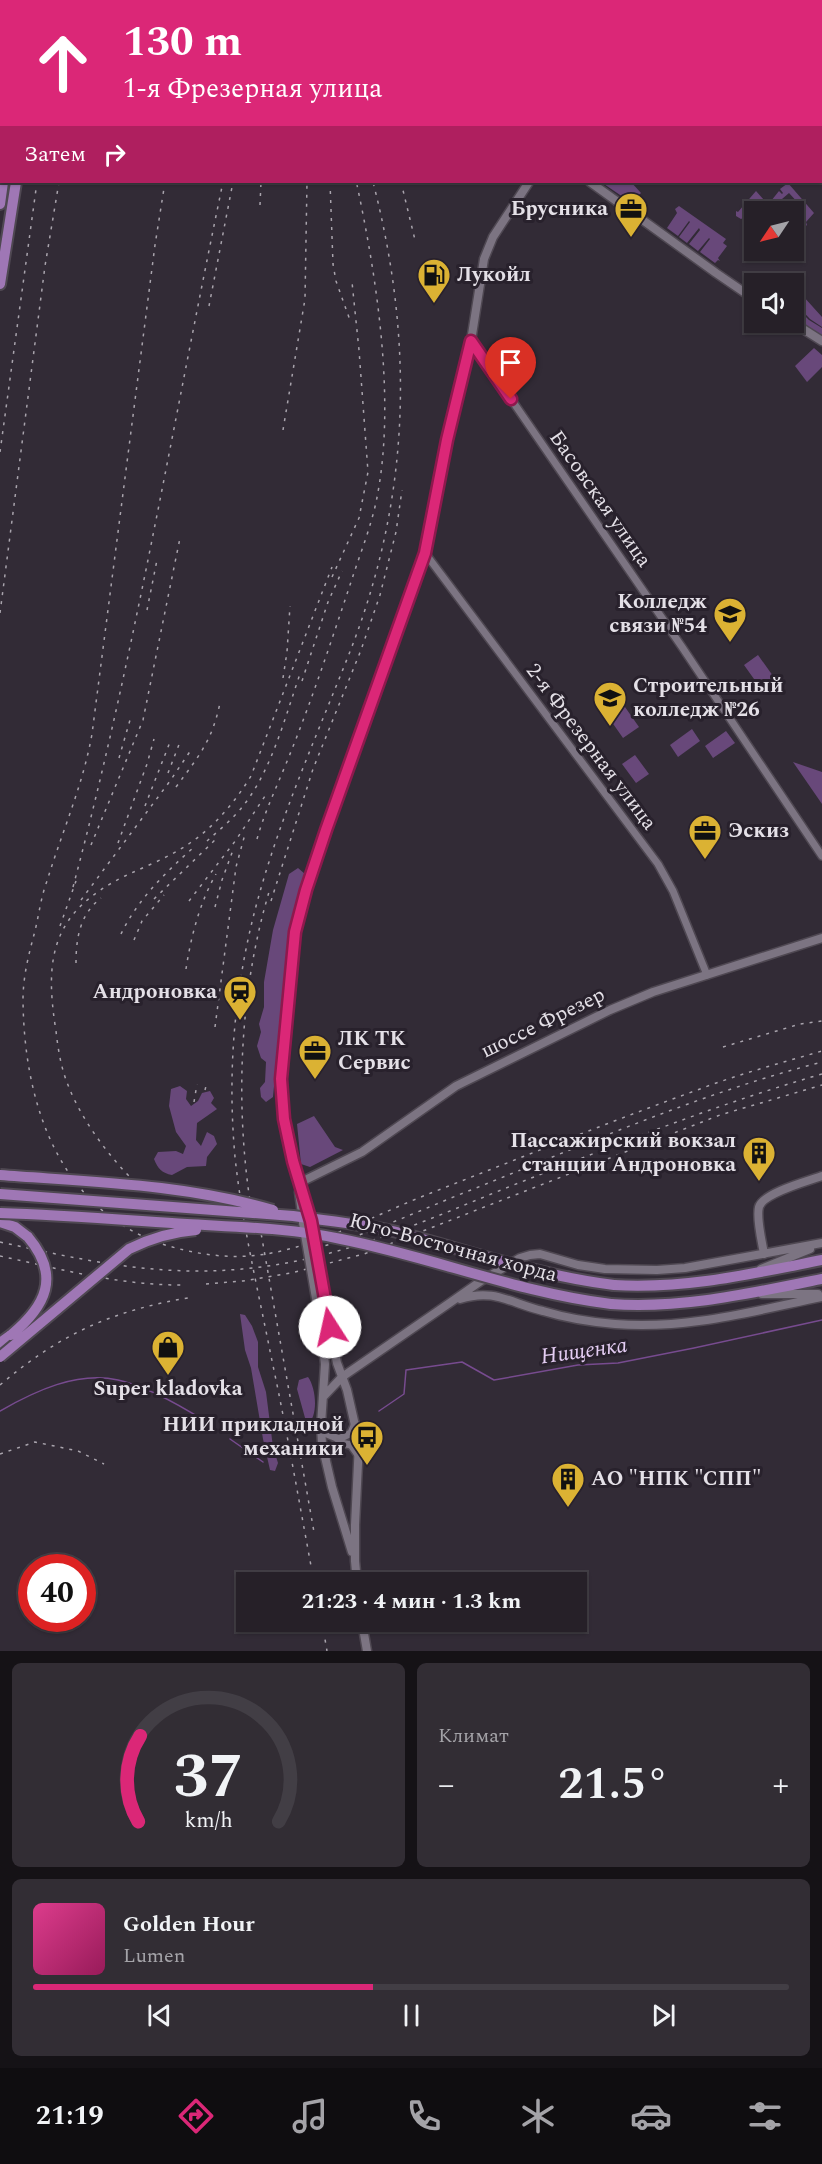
<!DOCTYPE html>
<html lang="ru">
<meta charset="utf-8">
<style>
:root{--surface:#262028;--page:#322d34;--text:#f1f3f6;--muted:#a4a3a8;--line:#423e45;--accent:#db2777}
body{margin:0;font-family:Spectral,serif;background:var(--page);color:var(--text);height:100vh;display:flex;flex-direction:column;font-size:22px;white-space:nowrap}
*{box-sizing:border-box;margin:0}
p{font-size:20px;color:var(--muted)}
.icon{flex:none;width:33px;height:33px;fill:none;stroke:currentColor;stroke-width:2;stroke-linecap:round;stroke-linejoin:round}
.map{position:relative;height:1651px;overflow:hidden}
.drawer{display:flex;flex-direction:column;gap:12px;padding:12px;background:#151216;flex:1}
.drawer>*{flex:none}
.guide{position:absolute;left:0px;top:0px;width:822px;height:183px;box-shadow:0 2px 4px #0004,0 0 0 2px var(--line);background:#db2777;color:#fff;overflow:hidden}
.needle{width:39px;rotate:235deg}
.controls{position:absolute;left:744px;top:201px;display:grid;gap:12px}
.controls a{display:grid;place-items:center;width:60px;height:60px;border-radius:0px;background:var(--surface);box-shadow:0 2px 4px #0004,0 0 0 2px var(--line);font-size:30px}
.speed{position:absolute;left:18px;top:1554px;display:flex;gap:12px;font-size:30px;font-weight:700;text-align:center}
.speed>*{display:grid;place-content:center;width:78px;height:78px;border-radius:50%;background:var(--surface);box-shadow:0 2px 4px #0004,0 0 0 2px var(--line);line-height:1}
.speed .limit{border:9px solid #d22;background:#fff;color:#111}
.pin{position:absolute;display:grid;place-items:center;width:51px;height:51px;color:#fff;margin:-62px -26px;border-radius:50% 50% 50% 0;rotate:-45deg;box-shadow:0 0 6px #0007}
.pin .icon{rotate:45deg}
.me{position:absolute;width:66px;margin:-33px;rotate:350deg;stroke-linejoin:round;filter:drop-shadow(0 0 4px #0008)}
.turn{display:flex;align-items:center;gap:21px;height:126px;padding:0 24px;font-size:27px}
.turn .icon{width:78px;height:78px;stroke-width:2.5}
.turn b{display:block;font-size:42px;line-height:51px}
.then{display:flex;align-items:center;height:57px;padding:0 24px;background:#0003;gap:12px;font-size:22px}
.big{font-size:45px;font-weight:700;line-height:1.1}
.drawer .tile{flex:1;display:flex;flex-direction:column;justify-content:center;gap:9px;min-width:0;padding:0 21px;border-radius:9px;background:var(--page)}
.drawer .dial{align-items:center;gap:0}
.dial svg{height:156px;overflow:visible;fill:none;stroke:var(--line);stroke-width:7;stroke-linecap:round;text-anchor:middle}
.dial text{fill:var(--text);stroke:none}
.song{display:flex;align-items:center;gap:18px}
.cover{width:72px;height:72px;border-radius:9px;background:linear-gradient(135deg,hsl(330 70% 55%),hsl(330 70% 35%))}
.played{height:6px;border-radius:3px;background:linear-gradient(90deg,var(--accent) 45%,var(--line) 45%)}
.keys{display:flex;justify-content:space-around;direction:ltr}
.heat{display:flex;justify-content:space-between;align-items:center;font-size:33px;direction:ltr}
.drawer .tiles{flex:1;display:grid;gap:12px;grid-template-columns:1fr 1fr}
.tile:last-child{grid-column:span 2}
.trip{position:absolute;left:236px;top:1572px;width:351px;height:60px;border-radius:0px;background:var(--surface);box-shadow:0 2px 4px #0004,0 0 0 2px var(--line);font-weight:700;line-height:60px;text-align:center}
.dock{display:flex;height:96px;justify-content:space-around;align-items:center;background:#0f0d10;color:var(--muted)}
.dock .icon{width:42px;height:42px}
.dock .current{color:var(--accent)}
.dock b{font-size:27px;color:var(--text)}
.map>svg:first-child{display:block}
.green{fill:#68487a}
.lines{fill:none;stroke-linecap:round;stroke-linejoin:round}
.stream{stroke:#774b8f;stroke-width:1.5}
.minor-casing{stroke:#4f4852;stroke-width:10}
.tertiary-casing{stroke:#4f4852;stroke-width:11}
.primary-casing{stroke:#4f4852;stroke-width:14}
.minor{stroke:#7c7482;stroke-width:7}
.tertiary{stroke:#7c7482;stroke-width:8}
.primary{stroke:#9f77b5;stroke-width:10}
.rail{stroke:#a9a4ad;stroke-width:1.5;stroke-dasharray:3 6;stroke-linecap:butt}
.tertiary-bridge-casing{stroke:#4f4852;stroke-width:11;stroke-linecap:butt}
.primary-bridge-casing{stroke:#4f4852;stroke-width:14;stroke-linecap:butt}
.tertiary-bridge{stroke:#7c7482;stroke-width:8}
.primary-bridge{stroke:#9f77b5;stroke-width:10}
.route-casing{stroke:#8e194d;stroke-width:15}
.route{stroke:#db2777;stroke-width:10}
.labels{text-anchor:middle;dominant-baseline:central;stroke-width:6;stroke-linejoin:round;paint-order:stroke}
.poi-label{font-size:21px;font-weight:bold;fill:#e4e0e7;stroke:#28212c;text-anchor:end}
.street-label{font-size:21px;fill:#e4e0e7;stroke:#28212c}
.water-label{font-size:22px;font-style:italic;fill:#e4cdf3;stroke:#28212c}
</style>
<div class="map">
<svg width="822" height="1651" viewBox="0 0 822 1651">
<rect width="100%" height="100%" fill="#322b36"/>
<path class="green" d="M601 182H631L641 193 635 199 623 197Z
M788 183 814 213 806 222 807 225 796 234 800 224 795 216 799 218 806 212 801 207 794 214 793 211 800 205 789 193 782 199V203L785 208 777 211H763L779 191 782 194 783 193 780 189Z
M756 191 764 200V204L760 207 754 203 743 218 741 219 736 216V211L738 212Z
M679 206 726 239 723 243 727 246 718 258 720 261 718 260 715 263 700 252 710 239 709 238 698 251 689 244 700 230 699 228 687 243 679 237 690 222 689 221 678 236 667 228 677 213 675 209Z
M794 286 822 317V327L810 319 794 302Z
M794 305 809 320 822 328V336L794 318Z
M814 348 822 355V367L807 382 795 366Z
M758 655 778 683 764 693 744 665Z
M618 697 639 727 623 738 602 708Z
M692 729 700 741 678 757 670 745Z
M726 731 735 743 713 758 705 746Z
M635 755 649 774 636 783 622 764Z
M793 762 822 772V804Z
M298 868 305 874 288 940 273 1097 266 1102 261 1097 260 1088 265 1082 266 1062 261 1058 257 1046 261 1032 259 1024 264 1007V982L273 930 289 874Z
M180 1086 187 1091 186 1099 191 1106 198 1101 202 1093 210 1091 214 1098 211 1103 217 1109 197 1123 196 1140 201 1146 207 1132 214 1136 217 1144 207 1157 206 1166 187 1167 172 1175C162 1173 158 1169 154 1159L158 1152 176 1151 183 1154 186 1146 176 1132 169 1106 171 1089Z
M314 1116 335 1147 343 1150 310 1167 301 1164 297 1124Z
M240 1314 245 1315 252 1326 258 1342V1367L266 1392 273 1447 278 1463 275 1471 270 1470 263 1439 251 1368 245 1350Z
M308 1377C316 1388 319 1416 307 1425L297 1389 299 1380Z"/>
<g class="lines">
<path class="stream" d="M0 1411C35 1391 77 1371 118 1380 146 1386 181 1406 205 1421
M379 1411 404 1394 406 1370 462 1362 494 1380 578 1365 618 1363 694 1348 822 1320
M230 1439 263 1462"/>
<defs>
<path id="minor" d="M371 0 373 2
M601 0 602 2
M671 0 672 2
M638 2 640 0
M820 168 822 170
M471 341 682 647 822 856
M425 553 658 864 673 891 707 975
M321 1425 327 1434 339 1439 351 1433 355 1423
M326 1458 331 1447 341 1443 351 1445 358 1455"/>
<path id="tertiary" d="M590 182 716 273 754 299
M792 322 822 341
M299 1183 362 1152 456 1086 610 1010 653 992 822 938
M299 1192 303 1221
M311 1221C298 1174 281 1129 281 1079L295 932 306 890 425 553 447 440 471 341 484 259 493 237 529 182
M764 1254C762 1242 756 1218 759 1207 763 1193 808 1181 822 1176
M761 1269 810 1249
M762 1294H818
M460 1299C494 1288 510 1303 543 1311 566 1318 590 1322 615 1324 685 1330 754 1311 822 1297
M326 1308 337 1363 347 1390 359 1443 355 1525V1561L357 1582
M318 1310 325 1364 321 1425 322 1444 332 1487 352 1552
M323 1397 342 1377 451 1302 481 1281 520 1258 530 1255 540 1254 578 1265 605 1269 657 1270 685 1268 822 1243
M362 1622 367 1651"/>
<path id="primary" d="M31 2V0
M44 2V0
M0 204 3 182
M0 284 16 182
M0 1222 15 1227 28 1237
M614 1285C687 1289 751 1274 822 1260
M611 1304C684 1309 751 1293 822 1279
M0 1343 11 1335"/>
</defs>
<use href="#minor" class="minor-casing"/>
<use href="#tertiary" class="tertiary-casing"/>
<use href="#primary" class="primary-casing"/>
<use href="#minor" class="minor"/>
<use href="#tertiary" class="tertiary"/>
<use href="#primary" class="primary"/>
<path class="rail" d="M284 0 285 2
M301 0 302 2
M318 0 319 2
M331 0V2
M71 2V0
M89 2 90 0
M192 2V0
M262 2 263 0
M165 182 155 245 92 734C83 785 62 832 47 881 41 897 39 914 35 931 29 953 23 976 23 1000 24 1101 57 1208 162 1244 191 1253 220 1258 250 1256 311 1251 374 1215 431 1193 520 1158 609 1122 700 1089 739 1074 781 1063 822 1051
M330 182 333 264 336 281 351 323
M401 182 415 240
M260 205 261 182
M209 306 233 182
M283 430 305 299 307 182
M0 452 37 182
M332 577 359 518 368 472 359 350 352 282
M147 610 157 560
M0 613 45 266 59 182
M283 678 287 652 290 606
M302 681 328 602 342 571
M119 758 130 720
M168 773 180 742
M176 787C199 756 212 741 220 703
M145 806 170 742
M257 839C265 811 277 786 288 759 312 700 332 639 352 579 361 551 373 522 378 492 395 398 377 279 357 185
M207 841C219 830 233 819 243 806 272 770 286 714 301 671
M118 843 147 764 154 739
M91 845 143 720 180 538
M73 887C135 655 174 417 223 182
M154 899 216 839
M81 900 170 781 191 750
M189 901 236 840 265 796
M271 901 313 769 361 650 380 595 396 532 402 490
M215 907 222 880 233 850
M60 926 76 881
M121 934C138 899 165 873 194 847
M134 940 142 921 164 895
M76 963C76 938 80 914 101 898
M186 969C191 936 200 902 216 874
M215 1027 236 867 245 834
M723 1047 800 1024 822 1021
M205 1090 206 1086
M194 1102 197 1084
M135 1182C109 1157 81 1119 68 1085 61 1068 58 1049 56 1031 44 957 52 912 125 876 146 866 170 857 190 843 215 826 235 802 251 776L332 567
M255 1199 314 1532
M251 1208C235 1105 239 993 269 892
M0 1242C83 1260 156 1277 242 1269 336 1261 420 1223 506 1188 610 1147 714 1105 822 1074
M308 1250C365 1237 417 1211 471 1190 586 1144 701 1093 822 1062
M0 1256C60 1269 122 1286 185 1285
M206 1284 243 1281 291 1273 364 1254 720 1115 822 1085
M0 1385C61 1333 114 1310 193 1297
M0 1454 35 1442 78 1451 104 1464
M314 1582C300 1507 287 1431 271 1356 258 1290 242 1223 235 1157 230 1102 231 1046 239 991 255 870 307 761 351 649 411 494 414 341 373 182
M322 1622 327 1651"/>
<defs>
<path id="tertiary-bridge" d="M311 1221 326 1308
M303 1223 318 1310"/>
<path id="primary-bridge" d="M0 1175C91 1182 184 1184 273 1210
M0 1194 293 1216C328 1221 364 1224 397 1232 469 1251 540 1276 614 1285
M0 1213C62 1215 125 1220 187 1224 238 1227 291 1228 341 1239 432 1257 519 1293 611 1304
M11 1335C46 1306 61 1276 28 1237
M0 1357 129 1249C151 1238 171 1232 196 1230"/>
</defs>
<use href="#tertiary-bridge" class="tertiary-bridge-casing"/>
<use href="#primary-bridge" class="primary-bridge-casing"/>
<use href="#tertiary-bridge" class="tertiary-bridge"/>
<use href="#primary-bridge" class="primary-bridge"/>
</g>
<g class="lines">
<defs>
<path id="route" d="M330 1327 311 1221 293 1161 284 1119 281 1079 295 932 306 890 326 830 425 553 447 440 471 341 511 399"/>
</defs>
<use href="#route" class="route-casing"/>
<use href="#route" class="route"/>
</g>
<defs>
<symbol id="office-pin" viewBox="-11 -11 22 30"><path d="M0 17L-7.5 6A9.5 9.5 0 1 1 7.5 6Z" fill="#dbb233" stroke="#28212c"/><path d="M-6-3h4V-5.5h4V-3h4V5H-6ZM-1-4.5V-3h2v-1.5ZM-6 0V1H6V0Z" fill="#111"/></symbol>
<symbol id="fuel-pin" viewBox="-11 -11 22 30"><path d="M0 17L-7.5 6A9.5 9.5 0 1 1 7.5 6Z" fill="#dbb233" stroke="#28212c"/><path d="M-5.5-6h7V0h2V4h1.3V-2.5L3-4.5l.8-.8L6-3V5H2.5V1h-1V6h-7ZM-4.2-4.7v3.2H.2V-4.7Z" fill="#111"/></symbol>
<symbol id="university-pin" viewBox="-11 -11 22 30"><path d="M0 17L-7.5 6A9.5 9.5 0 1 1 7.5 6Z" fill="#dbb233" stroke="#28212c"/><path d="M0-5L7-2L0 1L-7-2ZM-4 1L0 2.5L4 1V4Q0 6-4 4Z" fill="#111"/></symbol>
<symbol id="station-pin" viewBox="-11 -11 22 30"><path d="M0 17L-7.5 6A9.5 9.5 0 1 1 7.5 6Z" fill="#dbb233" stroke="#28212c"/><path d="M-3-6H3Q5-6 5-4V2Q5 4 3 4L4.5 6H3L1.5 4h-3L-3 6H-4.5L-3 4Q-5 4-5 2V-4Q-5-6-3-6ZM-3.5-4v3h7v-3ZM-3.5 1v1.5H-2V1ZM2 1v1.5H3.5V1Z" fill="#111"/></symbol>
<symbol id="building-pin" viewBox="-11 -11 22 30"><path d="M0 17L-7.5 6A9.5 9.5 0 1 1 7.5 6Z" fill="#dbb233" stroke="#28212c"/><path d="M-4-6H4V6H1V3H-1V6H-4ZM-2.5-4.3h1.7v1.8h-1.7ZM.8-4.3h1.7v1.8H.8ZM-2.5-1h1.7V.8h-1.7ZM.8-1h1.7V.8H.8Z" fill="#111"/></symbol>
<symbol id="shop-pin" viewBox="-11 -11 22 30"><path d="M0 17L-7.5 6A9.5 9.5 0 1 1 7.5 6Z" fill="#dbb233" stroke="#28212c"/><path d="M-5-2.5h2.3a2.7 3.5 0 0 1 5.4 0H5L5.5 6h-11ZM-1.5-2.5h3a1.5 2.3 0 0 0-3 0Z" fill="#111"/></symbol>
<symbol id="bus-pin" viewBox="-11 -11 22 30"><path d="M0 17L-7.5 6A9.5 9.5 0 1 1 7.5 6Z" fill="#dbb233" stroke="#28212c"/><path d="M-5-6H5V4H4V6H2V4H-2V6H-4V4H-5ZM-3.5-4V0h7V-4ZM-3.5 1.2v1.5H-2V1.2ZM2 1.2v1.5H3.5V1.2Z" fill="#111"/></symbol>
</defs>
<g fill-rule="evenodd">
<use href="#office-pin" x="612" y="190" width="38" height="52"/>
<use href="#fuel-pin" x="415" y="256" width="38" height="52"/>
<use href="#university-pin" x="711" y="595" width="38" height="52"/>
<use href="#university-pin" x="591" y="679" width="38" height="52"/>
<use href="#office-pin" x="686" y="812" width="38" height="52"/>
<use href="#station-pin" x="221" y="973" width="38" height="52"/>
<use href="#office-pin" x="296" y="1032" width="38" height="52"/>
<use href="#building-pin" x="740" y="1134" width="38" height="52"/>
<use href="#shop-pin" x="149" y="1328" width="38" height="52"/>
<use href="#bus-pin" x="348" y="1418" width="38" height="52"/>
<use href="#building-pin" x="549" y="1460" width="38" height="52"/>
</g>
<g class="labels">
<g class="poi-label">
<text x="608" y="209">Брусника</text>
<text x="457" y="275" text-anchor="start">Лукойл</text>
<text x="707" y="602">Колледж<tspan x="707" dy="24">связи №54</tspan></text>
<text x="633" y="686" text-anchor="start">Строительный<tspan x="633" dy="24">колледж №26</tspan></text>
<text x="728" y="831" text-anchor="start">Эскиз</text>
<text x="217" y="992">Андроновка</text>
<text x="338" y="1039" text-anchor="start">ЛК ТК<tspan x="338" dy="24">Сервис</tspan></text>
<text x="736" y="1141">Пассажирский вокзал<tspan x="736" dy="24">станции Андроновка</tspan></text>
<text x="168" y="1389" text-anchor="middle">Super kladovka</text>
<text x="344" y="1425">НИИ прикладной<tspan x="344" dy="24">механики</tspan></text>
<text x="591" y="1479" text-anchor="start">АО "НПК "СПП"</text>
</g>
<g class="street-label">
<text transform="translate(600 499) rotate(55)">Басовская улица</text>
<text transform="translate(591 747) rotate(53)">2-я Фрезерная улица</text>
<text transform="translate(543 1023) rotate(-26)">шоссе Фрезер</text>
<text transform="translate(453 1248) rotate(15)">Юго-Восточная хорда</text>
</g>
<g class="water-label">
<text transform="translate(584 1351) rotate(-8)">Нищенка</text>
</g>
</g>
</svg>
<div class="controls">
<a><svg class="needle" viewBox="-14 -14 28 28"><path d="M0-13l5 13h-10z" fill="#e53935"/><path d="M0 13l5-13h-10z" fill="#a4a3a8"/></svg></a>
<a><svg class="icon" aria-label="sound" viewBox="0 0 24 24"><path d="M4 9h4l5-4v14l-5-4H4zM17 9q2 3 0 6"/></svg></a>
</div>
<div class="speed"><div class="limit">40</div></div>
<div class="pin" style="left:511px;top:399px;background:#d93025"><svg class="icon" aria-label="arrive" viewBox="0 0 24 24"><path d="M6 21V4h12l-3 4 3 4H6"/></svg></div>
<svg class="me" style="left:330px;top:1327px" viewBox="-20 -20 40 40"><circle r="19" fill="#fff"/><path d="M0-13L10 11 0 6-10 11z" fill="#db2777"/></svg>
<div class="trip">21:23 · 4 мин · 1.3 km</div>
<div class="guide">
<div class="turn"><svg class="icon" aria-label="ahead" viewBox="0 0 24 24"><path d="M12 20V5M6 11l6-6 6 6"/></svg><div><b>130 m</b>1-я Фрезерная улица</div></div>
<div class="then">Затем<svg class="icon" aria-label="right" viewBox="0 0 24 24"><path d="M7 20v-9h11M14 6l5 5-5 5"/></svg></div>
</div>
</div>
<section class="drawer">
<div class="tiles">
<div class="tile dial"><svg viewBox="0 0 100 80">
<path d="M14 69A42 42 0 1 1 86 69"/>
<path d="M14 69A42 42 0 0 1 15 25" stroke="#db2777"/>
<text x="50" y="56" font-size="32" font-weight="700">37</text>
<text x="50" y="72" font-size="11">km/h</text>
</svg></div>
<div class="tile"><p>Климат</p>
<div class="heat"><a>−</a><b class="big">21.5°</b><a>+</a></div>
</div>
<div class="tile">
<div class="song"><i class="cover"></i><div><b>Golden Hour</b><p>Lumen</p></div></div>
<div class="played"></div>
<div class="keys"><svg class="icon" aria-label="previous" viewBox="0 0 24 24"><path d="M18 5L8 12l10 7zM5 5v14"/></svg><svg class="icon" aria-label="pause" viewBox="0 0 24 24"><path d="M8 5v14M16 5v14"/></svg><svg class="icon" aria-label="next" viewBox="0 0 24 24"><path d="M6 5l10 7-10 7zM19 5v14"/></svg></div>
</div>
</div>
</section>
<nav class="dock">
<b>21:19</b>
<svg class="icon current" aria-label="directions" viewBox="0 0 24 24"><path d="M12 3l9 9-9 9-9-9zM9 14v-3h6M13 9l2 2-2 2"/></svg>
<svg class="icon" aria-label="music" viewBox="0 0 24 24"><path d="M9 18V5l10-2v13"/><circle cx="6" cy="18" r="3"/><circle cx="16" cy="16" r="3"/></svg>
<svg class="icon" aria-label="phone" viewBox="0 0 24 24"><path d="M5 4h4l2 5-3 2q2 4 5 5l2-3 5 2v4C11 20 4 13 5 4z"/></svg>
<svg class="icon" aria-label="climate" viewBox="0 0 24 24"><path d="M12 3v18M4 7l16 10M4 17L20 7"/></svg>
<svg class="icon" aria-label="car" viewBox="0 0 24 24"><path d="M5 17H2v-5l4-1 3-4h7l3 4 3 1v5h-3M9 17h6M6 11h13"/><circle cx="7" cy="17" r="2"/><circle cx="17" cy="17" r="2"/></svg>
<svg class="icon" aria-label="filters" viewBox="0 0 24 24"><path d="M4 7h16M4 17h16"/><circle cx="9" cy="7" r="2"/><circle cx="15" cy="17" r="2"/></svg>
</nav>
